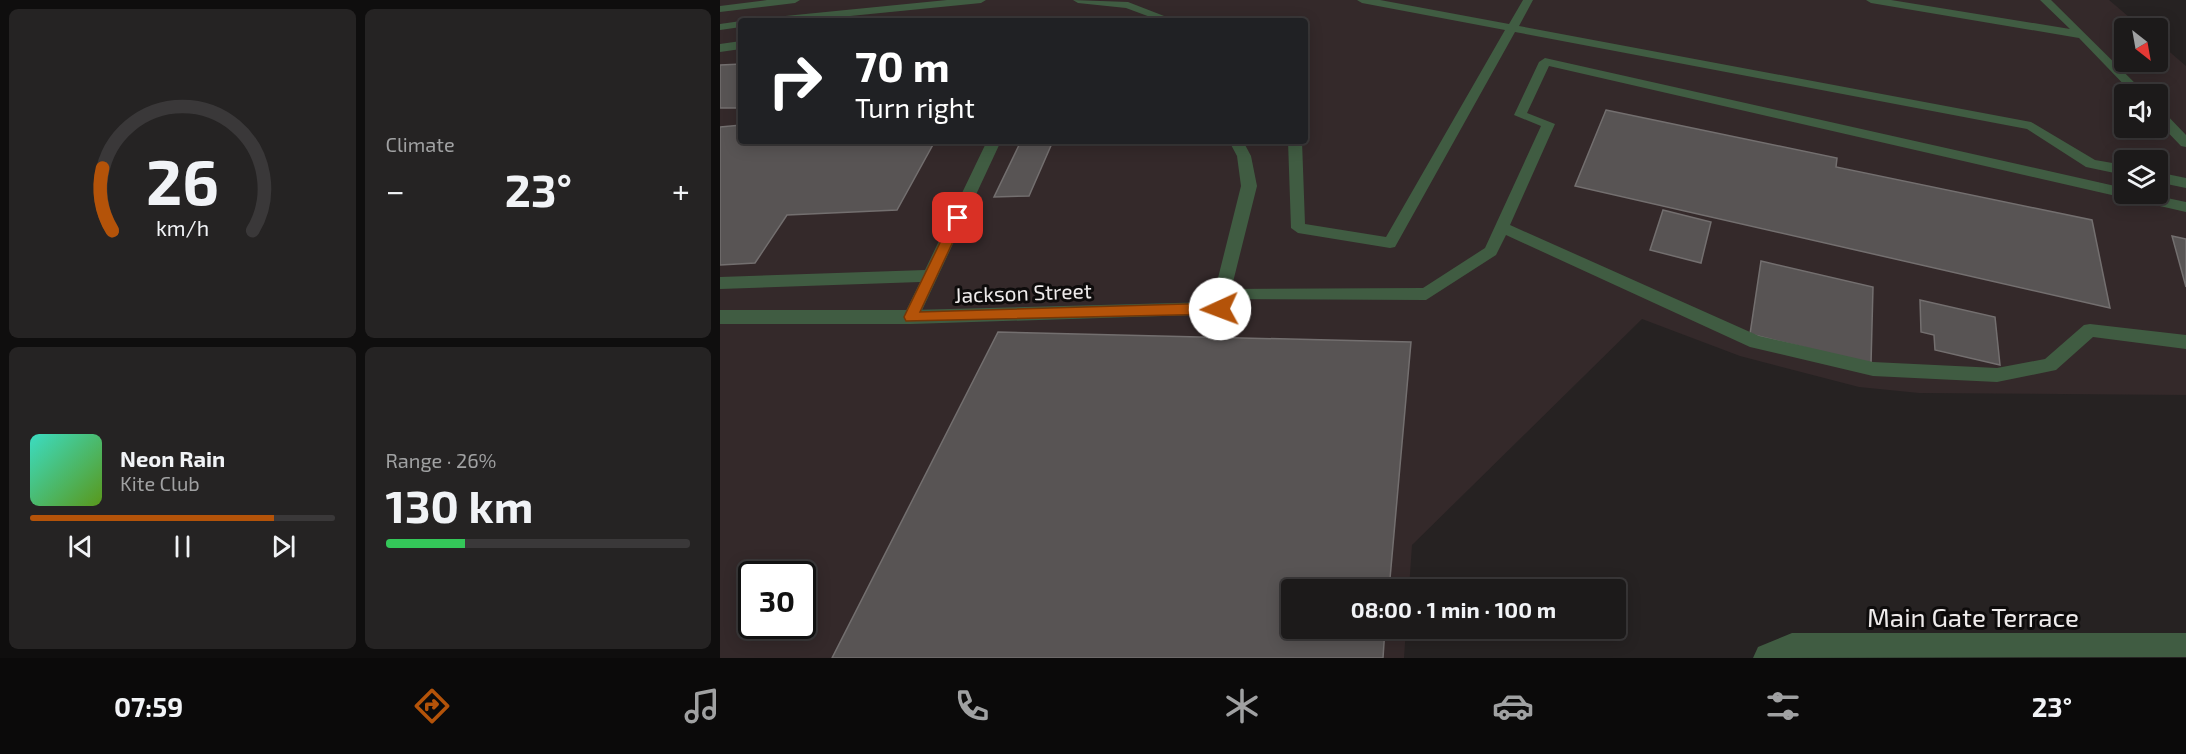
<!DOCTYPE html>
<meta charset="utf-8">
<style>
:root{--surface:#1c1a1a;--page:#252323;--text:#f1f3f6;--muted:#a0a1a2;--line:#3a3839;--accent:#b45309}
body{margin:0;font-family:"Exo 2",sans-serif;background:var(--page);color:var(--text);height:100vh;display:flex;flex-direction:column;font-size:22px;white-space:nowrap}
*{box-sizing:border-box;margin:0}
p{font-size:20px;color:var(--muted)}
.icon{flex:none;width:33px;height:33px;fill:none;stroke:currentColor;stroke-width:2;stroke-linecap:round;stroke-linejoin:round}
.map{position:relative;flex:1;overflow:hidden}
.details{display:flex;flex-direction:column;gap:9px;padding:9px;background:#0f0e0e;width:720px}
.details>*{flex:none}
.banner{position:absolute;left:18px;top:18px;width:570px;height:126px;border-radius:6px;box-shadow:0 3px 15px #0003,0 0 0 2px var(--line);background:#202124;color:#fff;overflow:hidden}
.needle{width:39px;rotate:149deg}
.fabs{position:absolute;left:1394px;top:18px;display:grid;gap:12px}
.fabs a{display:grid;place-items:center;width:54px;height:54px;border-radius:6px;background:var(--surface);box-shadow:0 3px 15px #0003,0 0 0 2px var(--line);font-size:30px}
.speed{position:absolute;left:18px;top:561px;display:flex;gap:12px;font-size:30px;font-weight:700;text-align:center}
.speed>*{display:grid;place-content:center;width:78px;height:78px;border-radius:50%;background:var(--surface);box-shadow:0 3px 15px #0003,0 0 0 2px var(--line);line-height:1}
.speed .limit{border:3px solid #111;border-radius:9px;background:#fff;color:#111}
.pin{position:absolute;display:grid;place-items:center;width:51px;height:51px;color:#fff;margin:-26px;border-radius:12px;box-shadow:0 3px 9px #0006}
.me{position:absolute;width:66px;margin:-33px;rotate:268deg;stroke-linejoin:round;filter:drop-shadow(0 0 4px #0008)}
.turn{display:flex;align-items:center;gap:21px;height:126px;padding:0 18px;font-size:27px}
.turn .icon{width:78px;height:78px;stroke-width:2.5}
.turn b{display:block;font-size:42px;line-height:51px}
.big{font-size:45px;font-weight:700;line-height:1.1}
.details .tile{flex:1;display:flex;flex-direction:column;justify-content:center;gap:9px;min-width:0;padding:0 21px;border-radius:9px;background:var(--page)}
.details .dial{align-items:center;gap:0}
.dial svg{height:156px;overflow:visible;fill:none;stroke:var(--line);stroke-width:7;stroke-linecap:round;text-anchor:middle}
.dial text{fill:var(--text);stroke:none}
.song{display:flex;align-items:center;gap:18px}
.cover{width:72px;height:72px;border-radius:9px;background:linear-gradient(135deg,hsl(170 70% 55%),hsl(90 70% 35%))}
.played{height:6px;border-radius:3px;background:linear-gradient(90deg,var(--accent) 80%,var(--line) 80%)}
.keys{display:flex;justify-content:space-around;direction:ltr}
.heat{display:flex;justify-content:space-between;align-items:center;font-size:33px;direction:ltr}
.charge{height:9px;border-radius:4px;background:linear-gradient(90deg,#34c759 26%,var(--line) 0)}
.details .tiles{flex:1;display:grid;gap:9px;grid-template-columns:repeat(2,1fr)}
.trip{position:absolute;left:561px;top:579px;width:345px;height:60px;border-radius:6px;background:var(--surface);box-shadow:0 3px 15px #0003,0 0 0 2px var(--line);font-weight:700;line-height:60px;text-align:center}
.tab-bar{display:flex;height:96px;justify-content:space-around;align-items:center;background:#0b0a0a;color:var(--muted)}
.tab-bar .icon{width:42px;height:42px}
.tab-bar .current{color:var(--accent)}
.tab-bar b{font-size:27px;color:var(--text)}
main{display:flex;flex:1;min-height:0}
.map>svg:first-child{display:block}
.built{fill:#34292a;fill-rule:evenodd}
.building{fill:#585454;stroke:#736f6f;stroke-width:1.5}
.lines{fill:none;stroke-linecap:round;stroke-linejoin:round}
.service{fill:#405c42;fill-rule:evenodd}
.minor{fill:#405c42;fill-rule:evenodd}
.route{fill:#b45309;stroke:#753606;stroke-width:1.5}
.labels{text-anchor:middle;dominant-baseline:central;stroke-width:6;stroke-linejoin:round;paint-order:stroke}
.street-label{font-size:21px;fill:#eeebeb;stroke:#0e0c0c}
.near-street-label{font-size:26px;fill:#eeebeb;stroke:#0e0c0c}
</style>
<main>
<section class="details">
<div class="tiles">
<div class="tile dial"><svg viewBox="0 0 100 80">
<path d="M14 69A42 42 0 1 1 86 69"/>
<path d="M14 69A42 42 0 0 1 9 37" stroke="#b45309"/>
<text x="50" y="56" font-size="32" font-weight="700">26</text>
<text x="50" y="72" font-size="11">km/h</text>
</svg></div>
<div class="tile"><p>Climate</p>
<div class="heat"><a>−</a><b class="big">23°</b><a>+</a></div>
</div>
<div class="tile">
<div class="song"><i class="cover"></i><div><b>Neon Rain</b><p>Kite Club</p></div></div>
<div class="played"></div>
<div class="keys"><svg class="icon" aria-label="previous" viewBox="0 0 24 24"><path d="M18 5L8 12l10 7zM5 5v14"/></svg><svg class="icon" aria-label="pause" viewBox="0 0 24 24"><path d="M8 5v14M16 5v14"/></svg><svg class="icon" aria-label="next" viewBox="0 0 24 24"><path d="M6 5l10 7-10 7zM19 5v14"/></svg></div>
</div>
<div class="tile"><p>Range · 26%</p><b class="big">130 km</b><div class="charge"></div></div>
</div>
</section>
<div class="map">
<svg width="1466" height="658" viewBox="0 0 1466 658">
<rect width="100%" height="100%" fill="#262222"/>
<path class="built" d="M0 0H1389L1422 28H1404V62H1437V41L1466 66V395L1199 393 1139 387 1020 356 922 319 692 545 689 589 572 590V628L686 629 684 658H0ZM21 21H585V141H21ZM1404 94H1437V128H1404ZM1404 160H1437V194H1404ZM32 574H82V626H32Z"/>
<path class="building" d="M21 64V108H0V65Z
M886 110 1117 158 1116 167 1372 220 1390 308 855 186Z
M21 125V141H215L177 210 67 215 35 263 0 265V127Z
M301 141H333L309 196 274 197Z
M943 210 991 222 981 263 930 250Z
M1452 236 1466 239V287Z
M1041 261 1153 287 1151 364 1030 334Z
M1200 300 1275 317 1280 365 1215 350 1214 335 1201 332Z
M278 332 691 342 669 590H572V628H665L663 658H112Z"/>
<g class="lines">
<path class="service" d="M47 0H80L75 3 0 12V6Z
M227 0H266L261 3 80 21H39L45 18Z
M353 0 408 2 457 21H441L406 8 358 3Z
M637 0H660L789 24 803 0H813L799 26 1311 122 1375 160 1404 165V175L1366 167 1307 129 795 32 675 247 670 248 578 233 571 228 568 141H582L585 224 666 237 785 30 642 3Z
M1146 0H1171L1350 29 1320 0H1331L1426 94H1413L1359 38 1151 3Z
M21 21V27L0 30V24Z
M825 58 1404 188V194H1428L1466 202V212L829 66 807 113 835 124 790 225 1039 336 1153 362 1277 368 1325 359 1364 325 1370 324 1466 335V349L1373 337 1336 370 1277 382 1153 376 1030 347 786 235 776 255 706 300 497 299 495 295 497 291 503 289 703 288 765 248 821 126 794 115 819 62Z
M1437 109 1442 110 1466 135V147L1461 146 1437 121Z
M267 141H281L197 321H185L183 317 200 282 0 289V277L205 270Z
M1437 172 1466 178V188L1437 182Z"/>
<path class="minor" d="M21 41V49L0 52V44Z
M509 141H523L531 156 537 186 505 314 191 324H0V310H191L492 302 521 186 517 156Z
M1072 633H1466V657L1033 658 1038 647Z"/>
</g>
<path class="route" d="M238 214 244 218 200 312 500 303 506 309 500 314 186 321 184 317 232 218Z"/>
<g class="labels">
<g class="street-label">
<text transform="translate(303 292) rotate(-2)">Jackson Street</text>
</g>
<g class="near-street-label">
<text x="1253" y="616">Main Gate Terrace</text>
</g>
</g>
</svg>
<div class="fabs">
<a><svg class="needle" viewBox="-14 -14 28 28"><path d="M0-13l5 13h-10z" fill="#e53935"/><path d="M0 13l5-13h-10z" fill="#a0a1a2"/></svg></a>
<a><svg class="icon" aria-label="sound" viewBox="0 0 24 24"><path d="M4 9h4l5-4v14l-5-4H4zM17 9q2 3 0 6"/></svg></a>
<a><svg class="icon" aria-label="layers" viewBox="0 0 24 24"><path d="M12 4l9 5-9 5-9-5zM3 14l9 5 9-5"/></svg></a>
</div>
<div class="speed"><div class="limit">30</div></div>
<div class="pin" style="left:238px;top:218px;background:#d93025"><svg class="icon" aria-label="arrive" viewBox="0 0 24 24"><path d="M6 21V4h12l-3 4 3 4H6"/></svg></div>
<svg class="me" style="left:500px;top:309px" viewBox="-20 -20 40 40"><circle r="19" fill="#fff"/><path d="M0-13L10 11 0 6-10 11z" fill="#b45309"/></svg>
<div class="trip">08:00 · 1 min · 100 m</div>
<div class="banner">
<div class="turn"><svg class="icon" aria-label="right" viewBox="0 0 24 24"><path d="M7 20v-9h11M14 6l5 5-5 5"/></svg><div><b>70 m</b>Turn right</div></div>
</div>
</div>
</main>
<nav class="tab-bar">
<b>07:59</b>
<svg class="icon current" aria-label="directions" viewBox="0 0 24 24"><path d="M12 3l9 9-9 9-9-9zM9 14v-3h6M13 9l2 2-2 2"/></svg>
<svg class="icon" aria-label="music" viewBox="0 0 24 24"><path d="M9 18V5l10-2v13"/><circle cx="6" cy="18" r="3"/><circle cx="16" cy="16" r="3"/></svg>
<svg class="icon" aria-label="phone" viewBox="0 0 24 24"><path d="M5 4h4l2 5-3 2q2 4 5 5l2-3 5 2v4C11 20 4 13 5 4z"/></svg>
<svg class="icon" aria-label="climate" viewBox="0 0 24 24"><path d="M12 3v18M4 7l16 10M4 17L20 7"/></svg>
<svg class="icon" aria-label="car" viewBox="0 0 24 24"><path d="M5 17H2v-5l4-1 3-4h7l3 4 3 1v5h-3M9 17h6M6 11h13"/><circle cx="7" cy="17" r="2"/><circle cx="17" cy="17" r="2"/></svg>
<svg class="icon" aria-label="filters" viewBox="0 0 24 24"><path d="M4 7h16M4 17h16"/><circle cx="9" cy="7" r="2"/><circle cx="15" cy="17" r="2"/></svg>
<b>23°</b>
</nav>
